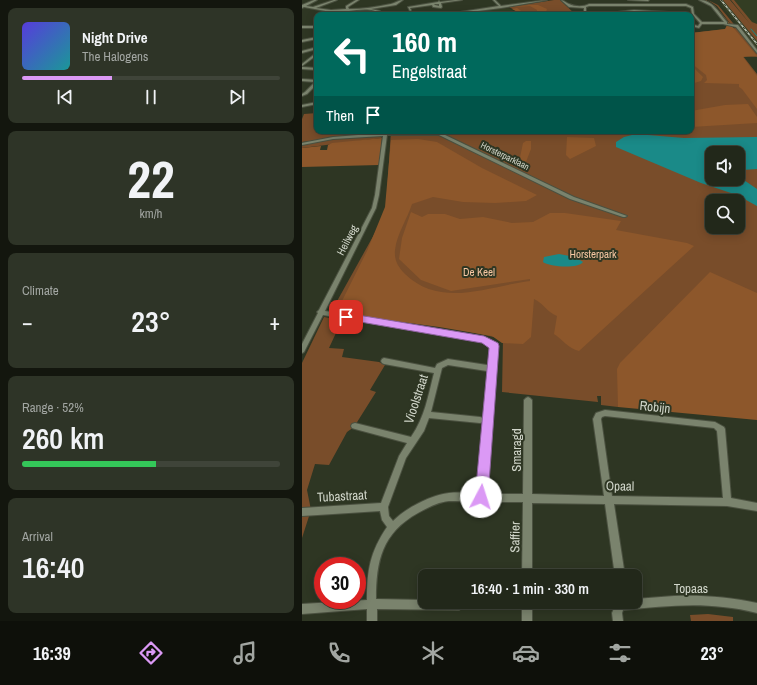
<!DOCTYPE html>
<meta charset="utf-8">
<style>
:root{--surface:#22281a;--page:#2e3427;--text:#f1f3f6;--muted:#a2a6a2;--line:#3f4439;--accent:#db99f5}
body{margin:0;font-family:"Archivo Narrow",sans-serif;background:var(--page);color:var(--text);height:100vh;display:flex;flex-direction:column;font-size:15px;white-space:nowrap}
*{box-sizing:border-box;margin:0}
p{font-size:13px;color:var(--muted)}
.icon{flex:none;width:22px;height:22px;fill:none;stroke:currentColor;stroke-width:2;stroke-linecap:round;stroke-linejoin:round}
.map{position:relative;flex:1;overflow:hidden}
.side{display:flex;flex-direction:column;gap:8px;padding:8px;background:#13160e;width:302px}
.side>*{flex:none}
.guide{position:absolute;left:12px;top:12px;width:380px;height:122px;border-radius:8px;box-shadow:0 2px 10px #0003,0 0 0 1px var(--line);background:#00695c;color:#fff;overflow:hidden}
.buttons{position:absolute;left:403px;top:146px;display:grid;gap:8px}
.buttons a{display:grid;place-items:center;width:40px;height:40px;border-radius:8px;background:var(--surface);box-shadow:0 2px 10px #0003,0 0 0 1px var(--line);font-size:20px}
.speed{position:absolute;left:12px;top:557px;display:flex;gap:8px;font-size:20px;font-weight:700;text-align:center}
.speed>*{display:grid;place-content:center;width:52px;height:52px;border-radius:50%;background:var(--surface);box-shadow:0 2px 10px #0003,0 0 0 1px var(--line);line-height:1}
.speed .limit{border:6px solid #d22;background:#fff;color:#111}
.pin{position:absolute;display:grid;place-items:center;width:34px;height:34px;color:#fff;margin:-17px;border-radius:8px;box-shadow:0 2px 6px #0006}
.me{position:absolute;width:44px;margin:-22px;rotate:5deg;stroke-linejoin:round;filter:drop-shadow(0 0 3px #0008)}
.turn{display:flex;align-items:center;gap:14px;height:84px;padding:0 12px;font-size:18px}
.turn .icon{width:52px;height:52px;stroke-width:2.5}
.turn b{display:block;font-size:28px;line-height:34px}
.then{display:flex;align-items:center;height:38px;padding:0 12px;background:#0003;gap:8px;font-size:15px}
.big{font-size:30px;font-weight:600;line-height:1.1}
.side .tile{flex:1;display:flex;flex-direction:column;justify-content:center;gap:6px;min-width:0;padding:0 14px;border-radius:8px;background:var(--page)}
.side .dial{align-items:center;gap:0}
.dial b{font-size:52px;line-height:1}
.song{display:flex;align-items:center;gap:12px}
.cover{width:48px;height:48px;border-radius:6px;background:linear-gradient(135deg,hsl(250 70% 55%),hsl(180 70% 35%))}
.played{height:4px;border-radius:2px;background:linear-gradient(90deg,var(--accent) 35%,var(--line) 35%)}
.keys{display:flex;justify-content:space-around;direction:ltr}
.heat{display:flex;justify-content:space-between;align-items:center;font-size:22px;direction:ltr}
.charge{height:6px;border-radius:3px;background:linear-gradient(90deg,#34c759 52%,var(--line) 0)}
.trip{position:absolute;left:116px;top:569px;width:224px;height:40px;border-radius:8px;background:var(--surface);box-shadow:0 2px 10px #0003,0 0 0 1px var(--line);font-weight:600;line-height:40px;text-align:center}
.dock{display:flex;height:64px;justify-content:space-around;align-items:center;background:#0e100a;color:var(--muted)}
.dock .icon{width:28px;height:28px}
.dock .current{color:var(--accent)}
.dock b{font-size:18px;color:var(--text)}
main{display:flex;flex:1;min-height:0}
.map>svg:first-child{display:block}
.built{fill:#333d23}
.green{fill:#794d2a;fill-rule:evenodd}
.forest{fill:#8d572b}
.water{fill:#1a8a88}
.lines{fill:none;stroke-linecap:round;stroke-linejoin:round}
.stream{stroke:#1a8a88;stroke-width:1}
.minor-casing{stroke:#4b5140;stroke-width:2}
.minor{fill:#7a836d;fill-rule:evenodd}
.rail-casing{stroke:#bec4b7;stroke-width:1.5}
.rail{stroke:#2e3623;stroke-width:1;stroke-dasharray:2.5;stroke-linecap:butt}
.route{fill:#db99f5;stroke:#8e639f}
.labels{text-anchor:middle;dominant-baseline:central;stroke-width:4;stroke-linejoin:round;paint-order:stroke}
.far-street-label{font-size:9px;fill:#d1d6ca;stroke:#2e3623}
.street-label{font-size:11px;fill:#d1d6ca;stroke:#2e3623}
.park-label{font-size:11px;fill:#f8c7a3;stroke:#2e3623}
.near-street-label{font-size:13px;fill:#d1d6ca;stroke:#2e3623}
</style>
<main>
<section class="side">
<div class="tile">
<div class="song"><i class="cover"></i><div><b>Night Drive</b><p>The Halogens</p></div></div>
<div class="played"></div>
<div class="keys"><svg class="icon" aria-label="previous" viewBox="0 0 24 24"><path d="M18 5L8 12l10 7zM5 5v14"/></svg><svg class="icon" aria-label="pause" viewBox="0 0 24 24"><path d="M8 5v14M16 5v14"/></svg><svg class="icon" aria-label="next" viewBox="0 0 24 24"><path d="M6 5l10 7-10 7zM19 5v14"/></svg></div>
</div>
<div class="tile dial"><b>22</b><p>km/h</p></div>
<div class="tile"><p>Climate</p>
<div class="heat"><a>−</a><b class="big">23°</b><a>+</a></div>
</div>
<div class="tile"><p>Range · 52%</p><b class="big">260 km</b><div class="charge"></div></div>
<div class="tile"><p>Arrival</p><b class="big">16:40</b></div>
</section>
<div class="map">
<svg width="455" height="621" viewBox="0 0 455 621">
<rect width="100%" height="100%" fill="#2e3623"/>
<path class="built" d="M417 0H424L455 38V48L419 5H421Z
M429 0H455V25L448 26Z
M206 8 218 14 188 15 183 11Z"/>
<path class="green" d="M252 0H258L274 15H222L207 7Z
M406 0 416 5 455 52V57L441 56 455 74V412L316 398V407L299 405V396H295L296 402 200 392 201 339 34 303 74 231 84 207 89 131H389V33L434 28 430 26 415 6ZM410 153H436V179H410ZM410 201H436V227H410Z
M421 0H428L449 25 429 0H432L450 22 455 24V41Z
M15 113V131L80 132 0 142V119L2 114Z
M78 136 80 138 0 148V143L35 138Z
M22 317 40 320 27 348 42 349 40 357 77 362 83 365 68 390 74 392 52 427 45 432 27 465 13 464 5 490 9 510 0 538V363Z
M406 614 431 617V621H389L388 615Z"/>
<path class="forest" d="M399 0H404L413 6 455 56 441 57 455 76V109L440 89 437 87V84L402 83 405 80 404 75 389 63V33L423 29 425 25 410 5Z
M229 5H236L245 9 244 12 255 15H221L210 9 215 8 222 13 231 12 235 14V10L228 6 210 7Z
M389 65 401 77 399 81 389 84Z
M446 104 455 117V123L389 127V111L423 105Z
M265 137 292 138 294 146 268 159 264 155Z
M80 138 77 165 0 167V148L19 146 18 150H25L26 145 30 143Z
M116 139 135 142 180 168 235 195 224 201 193 203 161 202 131 197 110 204C105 220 95 233 93 250 92 260 96 267 103 274 139 309 187 286 228 281V279L149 291 119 280 97 259 100 238 109 212 120 217 126 214H143L158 219 181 217 210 223 231 222 248 213H263L319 221 314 230 385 243 392 246 277 351C266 348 261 340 252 334L255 316C245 312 241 303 232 299L229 337 221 344 200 343 190 336 137 327 34 313 65 251 83 207 89 140Z
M224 141H229V149L222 167 219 169 216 167 221 143Z
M408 272 455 293V420L316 407 315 369 318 363Z"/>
<path class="water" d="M334 134 382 138 455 137V169L440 170 436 172V153H410V179H436V176L455 189V206L435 195 399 183 314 147V142L322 137Z
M257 254 273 257 281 262C277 269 247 267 241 262L242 257Z"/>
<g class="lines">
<path class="stream" d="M449 29 455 36"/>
<defs>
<path id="minor" d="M12 0H15L4 6 11 7 32 0H35L14 8 29 10 44 9V6L54 0H57L46 7 47 9C61 9 75 7 89 4 93 3 97 0 101 0L94 5 69 9 78 11 81 15H79C71 7 57 10 47 11V15H45L44 11 29 12 2 7 0 8V5Z
M154 0H160L139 3 140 7 139 8 131 7 130 5 108 8 109 10 108 11 106 7 136 2 137 1 138 2ZM132 4H137V6L133 5Z
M191 0H193L199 6 245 0 199 8 145 15H139L197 6Z
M259 0C263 1 264 3 267 4 273 7 282 7 287 4H384L391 7 392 14 400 22H422L409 6 397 0C411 0 417 13 425 22V24L436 25 455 50V53L434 27 421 24H400L397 28 389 26V24L396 26 398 23 390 14 389 8 384 6H287L284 7V11L287 15H285L282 11V8L267 7Z
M326 0H347L346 1Z
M332 10 367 12 368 13 367 14 332 12 312 13 315 15H312L307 13Z
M216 14H218V15H215Z
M0 26H15V28H0Z
M15 37V39L0 42V40Z
M15 47V49L0 53V51Z
M14 53H15V55L0 66V64Z
M0 67 15 68V70L0 69Z
M0 79 15 80V84L5 94 0 96V94L3 92 13 82 0 81Z
M15 102V104L0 107V105Z
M82 131H84L85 133H139L272 197 325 216 323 217H321L268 199 137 135H85L77 195 74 208 23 311 183 338 195 344 196 346 183 494H221L222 400 224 398 226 397 228 398 230 400V494L302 496 291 419 294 413 303 410 413 422 422 427 423 429 429 498 455 503V511L425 506 312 504 323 576H313L303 504 230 503V576H220L221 502C205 502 188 502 172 502 164 501 155 501 147 501 136 502 125 508 116 513 80 533 74 561 74 599L123 600V602H161L162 605 160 608 157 610 75 609V621H65V609L0 614V604L65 600C65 570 68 552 85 527L80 520 78 511 0 516V508L79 503 97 456 105 443 53 429 50 428 49 426 50 424 53 423 109 437C123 417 126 396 132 373L82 364 80 363 79 361 80 359 82 358 133 368 135 364 146 359 185 365 188 367 190 347 182 342 21 315 2 352 0 353V344L16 313 15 312 17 310 70 208 73 195 81 136 31 139 0 145V143L31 137 81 133ZM146 365 185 371 187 370 175 493C166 493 156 492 147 493 129 495 104 508 91 521L87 516 86 507 104 458 122 431 127 418 178 423 181 422 182 420 181 418 178 417 129 412 140 368ZM303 416 412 428 415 431 421 498 310 496 299 419 300 417Z
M372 596C401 595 427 597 455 603V613C444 610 433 608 421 607 388 603 355 607 322 610H321L320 613 321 621H311L310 613 314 604 317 602H333V599Z
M220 602H230V621H220Z"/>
</defs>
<use href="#minor" class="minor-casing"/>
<use href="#minor" class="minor"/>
<defs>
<path id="rail" d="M419 0 455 44"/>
</defs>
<use href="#rail" class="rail-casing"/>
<use href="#rail" class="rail"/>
</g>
<path class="route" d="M44 313 182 336 196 343 197 346 186 497 184 502 179 504 175 502 173 497 187 348 180 343 41 319 39 317Z"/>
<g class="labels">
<g class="far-street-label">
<text transform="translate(203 156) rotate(26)">Horsterparklaan</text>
</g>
<g class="street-label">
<text transform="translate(45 240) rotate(-62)">Heilweg</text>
</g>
<g class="park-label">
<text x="291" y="254">Horsterpark</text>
<text x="177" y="272">De Keel</text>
</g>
<g class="near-street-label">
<text transform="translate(114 399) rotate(-72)">Vioolstraat</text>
<text transform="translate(353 407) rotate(6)">Robijn</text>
<text transform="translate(214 450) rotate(-90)">Smaragd</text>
<text transform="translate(318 486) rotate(1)">Opaal</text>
<text transform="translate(40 496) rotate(-3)">Tubastraat</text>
<text transform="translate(213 537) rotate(-89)">Saffier</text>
<text x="389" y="588">Topaas</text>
</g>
</g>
</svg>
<div class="buttons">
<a><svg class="icon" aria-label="sound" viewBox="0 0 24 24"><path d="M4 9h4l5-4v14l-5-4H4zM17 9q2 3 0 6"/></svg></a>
<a><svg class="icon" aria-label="search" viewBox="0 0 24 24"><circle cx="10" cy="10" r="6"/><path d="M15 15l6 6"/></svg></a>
</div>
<div class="speed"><div class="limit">30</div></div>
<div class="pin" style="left:44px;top:317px;background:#d93025"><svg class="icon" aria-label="arrive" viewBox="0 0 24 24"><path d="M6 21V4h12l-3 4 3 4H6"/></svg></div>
<svg class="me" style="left:179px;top:497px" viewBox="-20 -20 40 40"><circle r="19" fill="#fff"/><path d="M0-13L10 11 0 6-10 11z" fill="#db99f5"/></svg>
<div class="trip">16:40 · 1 min · 330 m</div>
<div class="guide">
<div class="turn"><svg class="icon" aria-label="left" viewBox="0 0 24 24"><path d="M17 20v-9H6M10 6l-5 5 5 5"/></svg><div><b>160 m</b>Engelstraat</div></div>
<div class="then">Then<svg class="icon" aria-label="arrive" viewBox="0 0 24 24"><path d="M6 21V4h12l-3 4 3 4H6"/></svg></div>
</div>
</div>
</main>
<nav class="dock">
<b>16:39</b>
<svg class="icon current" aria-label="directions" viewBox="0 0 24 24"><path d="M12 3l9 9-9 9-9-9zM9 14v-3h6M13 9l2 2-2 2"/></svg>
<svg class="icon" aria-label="music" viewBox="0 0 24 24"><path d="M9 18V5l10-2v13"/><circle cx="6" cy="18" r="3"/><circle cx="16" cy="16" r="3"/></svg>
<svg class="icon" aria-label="phone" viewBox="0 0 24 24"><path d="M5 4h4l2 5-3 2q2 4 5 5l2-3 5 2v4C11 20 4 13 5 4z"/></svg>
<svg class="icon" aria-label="climate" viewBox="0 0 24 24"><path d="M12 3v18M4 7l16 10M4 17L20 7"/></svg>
<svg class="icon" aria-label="car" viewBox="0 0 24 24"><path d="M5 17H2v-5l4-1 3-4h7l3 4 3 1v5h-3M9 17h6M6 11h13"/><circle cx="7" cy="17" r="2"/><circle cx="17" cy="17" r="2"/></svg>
<svg class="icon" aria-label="filters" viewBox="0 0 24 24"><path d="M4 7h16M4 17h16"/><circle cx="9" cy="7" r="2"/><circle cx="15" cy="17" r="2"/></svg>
<b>23°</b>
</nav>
